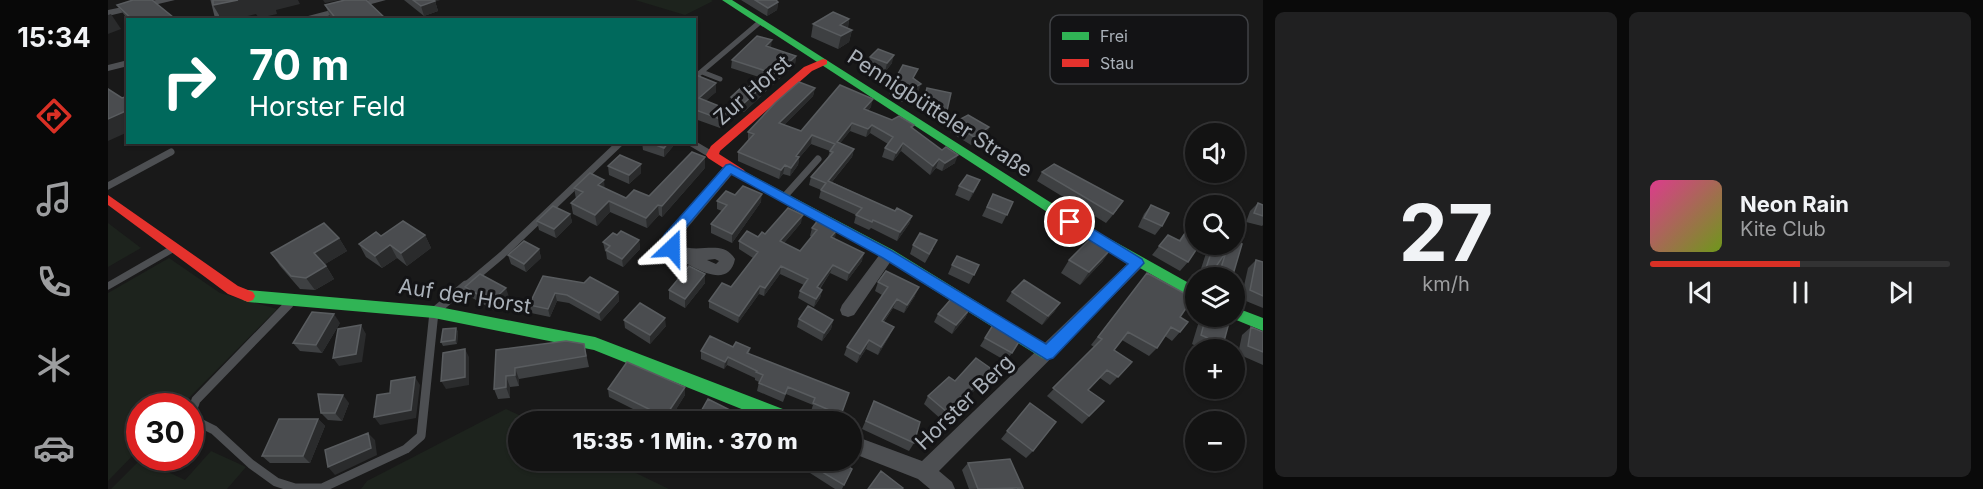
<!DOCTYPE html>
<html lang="de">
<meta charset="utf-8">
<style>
:root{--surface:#131313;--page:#202021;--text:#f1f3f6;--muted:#9d9ea0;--line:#323233;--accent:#d93025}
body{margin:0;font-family:Inter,sans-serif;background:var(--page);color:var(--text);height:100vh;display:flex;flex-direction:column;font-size:22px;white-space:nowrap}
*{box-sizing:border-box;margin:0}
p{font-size:20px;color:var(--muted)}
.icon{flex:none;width:33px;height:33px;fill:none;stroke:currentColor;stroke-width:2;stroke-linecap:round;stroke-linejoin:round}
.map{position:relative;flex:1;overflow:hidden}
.drawer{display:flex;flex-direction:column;gap:12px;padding:12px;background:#0a0a0a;width:720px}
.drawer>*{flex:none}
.top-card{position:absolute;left:18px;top:18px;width:570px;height:126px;border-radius:0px;box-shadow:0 2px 4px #0004,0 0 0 2px var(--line);background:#00695c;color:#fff;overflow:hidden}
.fabs{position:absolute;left:1077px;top:123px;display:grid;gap:12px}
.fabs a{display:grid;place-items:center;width:60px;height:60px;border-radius:50%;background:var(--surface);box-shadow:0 2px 4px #0004,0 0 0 2px var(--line);font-size:30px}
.speed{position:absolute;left:18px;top:393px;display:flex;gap:12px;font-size:30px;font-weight:700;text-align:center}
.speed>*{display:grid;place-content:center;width:78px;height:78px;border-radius:50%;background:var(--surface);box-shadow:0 2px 4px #0004,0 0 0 2px var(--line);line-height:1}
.speed .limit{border:9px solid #d22;background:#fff;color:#111}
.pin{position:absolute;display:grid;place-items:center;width:51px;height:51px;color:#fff;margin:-26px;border:3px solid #fff;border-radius:50%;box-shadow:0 2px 6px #0007}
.me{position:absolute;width:66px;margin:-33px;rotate:23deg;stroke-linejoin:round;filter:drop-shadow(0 0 4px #0008)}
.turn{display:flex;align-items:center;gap:21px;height:126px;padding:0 24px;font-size:27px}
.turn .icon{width:78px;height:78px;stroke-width:2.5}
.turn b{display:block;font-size:42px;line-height:51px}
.drawer .tile{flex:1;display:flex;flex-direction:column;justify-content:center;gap:9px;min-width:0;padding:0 21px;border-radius:9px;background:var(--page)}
.drawer .dial{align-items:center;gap:0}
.dial b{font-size:78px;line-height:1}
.song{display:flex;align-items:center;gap:18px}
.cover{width:72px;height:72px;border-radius:9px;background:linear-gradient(135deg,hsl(330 70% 55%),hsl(80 70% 35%))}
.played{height:6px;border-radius:3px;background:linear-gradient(90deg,var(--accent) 50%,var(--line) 50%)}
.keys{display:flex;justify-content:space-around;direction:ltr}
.drawer .tiles{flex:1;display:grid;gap:12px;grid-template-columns:repeat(2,1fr)}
.trip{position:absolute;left:400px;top:411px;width:354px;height:60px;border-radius:30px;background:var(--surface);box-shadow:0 2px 4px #0004,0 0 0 2px var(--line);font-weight:800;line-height:60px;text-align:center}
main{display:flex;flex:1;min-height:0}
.dock{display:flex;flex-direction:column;width:108px;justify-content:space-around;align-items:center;background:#080808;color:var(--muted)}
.dock .icon{width:42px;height:42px}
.dock .selected{color:var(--accent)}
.dock b{font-size:27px;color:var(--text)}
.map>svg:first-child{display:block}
.green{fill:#1d231d}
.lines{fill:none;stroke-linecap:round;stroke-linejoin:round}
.lane-far2{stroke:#4d4f52;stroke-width:5}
.lane-far1{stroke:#4d4f52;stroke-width:7}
.lane{stroke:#4d4f52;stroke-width:9}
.street{fill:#4d4f52;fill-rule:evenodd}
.fast{fill:#30b455;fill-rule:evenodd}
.jam{fill:#e5322d;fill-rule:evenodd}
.wall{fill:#3e4042}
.shaded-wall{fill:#2a2b2c}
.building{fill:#4a4c4f;stroke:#595c5f;stroke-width:1.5}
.route{fill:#1a73e8;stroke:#114b97;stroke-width:1.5}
.labels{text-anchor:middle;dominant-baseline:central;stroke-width:6;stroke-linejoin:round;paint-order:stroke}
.street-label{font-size:21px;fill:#aab1b9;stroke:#131315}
.key{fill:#131315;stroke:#404246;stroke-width:1.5}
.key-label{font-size:16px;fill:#aab1b9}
</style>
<main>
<nav class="dock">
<b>15:34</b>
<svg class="icon selected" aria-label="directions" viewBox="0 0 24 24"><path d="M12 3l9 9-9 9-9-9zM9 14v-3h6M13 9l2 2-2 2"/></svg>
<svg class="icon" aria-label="music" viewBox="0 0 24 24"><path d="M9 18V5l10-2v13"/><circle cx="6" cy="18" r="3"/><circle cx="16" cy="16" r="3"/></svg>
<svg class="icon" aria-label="phone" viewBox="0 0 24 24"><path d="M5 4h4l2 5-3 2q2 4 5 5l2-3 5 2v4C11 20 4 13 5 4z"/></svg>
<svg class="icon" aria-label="climate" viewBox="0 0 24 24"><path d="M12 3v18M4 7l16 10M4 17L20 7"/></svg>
<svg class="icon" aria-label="car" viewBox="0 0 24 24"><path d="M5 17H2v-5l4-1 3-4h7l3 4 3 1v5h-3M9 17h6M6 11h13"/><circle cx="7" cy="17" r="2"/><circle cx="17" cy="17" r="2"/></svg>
</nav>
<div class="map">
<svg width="1155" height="489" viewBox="0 0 1155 489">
<rect width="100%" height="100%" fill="#191919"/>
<path class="green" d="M527 0H603L605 1 577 15Z
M0 223 33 248 0 267Z
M61 258 112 293 169 309 73 406H32L31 449 0 481V293Z
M398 409 424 421 411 422V460L503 461 561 489H253L259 481Z
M103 451 138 467 119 489H3L33 459 77 480Z"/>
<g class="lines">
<path class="lane-far2" d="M105 0 110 20
M594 72 612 79
M586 78 652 22"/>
<path class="lane-far1" d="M582 142 604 155
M0 186 63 152
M676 197 710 159
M0 286 66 248
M356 287 394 255 513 142"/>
<path class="lane" d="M82 417 88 400 181 304
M82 418 106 430 143 464 168 482 187 488H214L298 449 313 436 326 312 358 285"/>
<path class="street" d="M48 0H67L0 16V10Z
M261 0H278L205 20H185Z
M20 60V66L0 71V65Z
M622 164 627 165 629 168 627 171 570 239 571 245C591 255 614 238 627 259 620 295 576 261 559 252L555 238 617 165ZM607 259 611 261 608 264 599 260Z
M780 248 785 250 788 254 785 258 746 315 740 317 734 315 732 310 734 305 775 250Z
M1029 257 1034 259 1037 263 1034 267 831 471 844 482 847 489H822L810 479 744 453V435L814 461 1024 259Z"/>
<path class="fast" d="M614 0H624L986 230 1088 287V300L976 236Z
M632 169 785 250 944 348 947 353 944 358 939 360 934 358 775 258 628 176 626 173Z
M140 290 326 306 487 337 693 416 695 422H666L486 350 326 318 140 302 135 300 133 296 135 292Z
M1126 307 1155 318V331L1121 317 1126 316Z"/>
<path class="jam" d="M715 59 719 60V64L704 71 612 151 611 154 636 170 638 173 636 176H628L600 158 598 155 603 146 696 67Z
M0 195 130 286 145 292 147 296 145 300 140 302 120 294 0 205Z"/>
</g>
<path class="wall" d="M296 0H332L327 1 330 11 316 16Z
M633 0H668L670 2 669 10 659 16Z
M9 5 65 17 67 20H20Z
M217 5 277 18V20H224Z
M741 19 740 28 744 30 741 42 730 49 703 37 705 24Z
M663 48 688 56 687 64 636 112 622 106 623 97 642 88V86L651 77 623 68 624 60Z
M762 57 784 63 777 72 760 66Z
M586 76 608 92 597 101 621 119 612 128 587 119Z
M807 79 810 93 794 102 781 94 784 85Z
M707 88 705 96 676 125 693 131 763 107 760 111 784 120 806 125 805 128 847 163 834 171 828 168 822 175 793 151 785 161 774 157 777 148 780 144 762 133 758 137 742 131 732 143 746 149 744 157 724 182 787 211 804 216 801 224 789 241 763 228 761 230 746 223 748 215 711 198 713 190 701 185 703 177 720 157 722 151 703 144 691 158 690 165 682 176 675 174 671 179 630 161V152L641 140H640V132Z
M819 88 839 111 836 120 824 118 825 112 813 109Z
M845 123 881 127 878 136 863 145 842 132Z
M534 142H567V144L556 157 535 150Z
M500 166 533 173 521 184 501 175Z
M597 168 554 217 551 215 539 228 502 212 489 226 465 214 463 203 468 199 466 188H497L518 198 541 196Z
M934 172 1009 210 998 223 929 181Z
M872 180 868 189 861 201 847 195 851 186Z
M885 194 905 202 894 224 874 216Z
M627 195 653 202 624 243 603 233V224L614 211 609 209V201Z
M1150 203 1155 205V225L1154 226 1138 222 1142 211Z
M1043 205 1054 226 1047 235 1030 227 1036 214Z
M462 214 464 222 448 238 431 230 429 221Z
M693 223 676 243 692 251 704 237 702 236 704 228 727 238 726 239 754 261 739 281 722 273 712 289 714 290 712 298 706 307 690 298 692 291 696 285 672 274 656 296 651 294 630 323 601 308V301L623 287 645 258 631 249V241L650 237 657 234Z
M1079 230 1080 262 1072 271 1044 255 1060 235 1071 240Z
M317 235 323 248 299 266 289 258 274 268 258 257 251 244 273 236Z
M509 235 531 240 532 249 515 267 499 259 498 252 497 251 495 242Z
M231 238 239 251 217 264 226 279 207 290 192 289 172 266 163 253Z
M1101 244H1126L1124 278H1104L1108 266 1100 278H1090Z
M805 245 825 249 817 263 802 254Z
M431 249 433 258 418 272 403 264 400 255Z
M961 260 995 261 972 285 953 273Z
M1148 260 1155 262V308L1133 299 1140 268Z
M844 265H871L861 284 840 274Z
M1039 273 1072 317V332L1064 341 1057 336 1049 348 1041 356 1014 340 1006 350 1024 362 1002 385 992 378 980 390 996 401 974 424 939 396 986 347 983 345Z
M597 274V283L577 308 561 299V290Z
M435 276 510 292 511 301 493 321 461 303 449 301 442 317 423 313 421 305Z
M770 282 807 296 796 313 785 308 776 322 782 335 770 355 758 349 749 363 736 355 739 347 774 295 767 291Z
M357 287 401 297 387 311 361 296Z
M904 292 952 303 946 312 934 325 898 301Z
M862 309 857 318 844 334 826 322 830 314Z
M1093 316H1116L1115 345 1110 350H1096L1084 344 1092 318Z
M691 319 725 320 723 329 714 341 689 327Z
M516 320 558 326 542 344 517 328Z
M232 323 214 353 192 351 185 343Z
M885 325 904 353 898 361 872 346Z
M1143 327 1155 332V365L1130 354 1134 335Z
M348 328 350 332 349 344 335 346 333 342Z
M476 344 481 367 411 379V386L402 387V398L390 399 386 389 388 350Z
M625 347 642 348 641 354 733 415 731 422 703 411 705 405 678 394 675 402 649 391 651 382 647 380V378L619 365 616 369 593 359V351Z
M879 379 834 420 816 404 820 396Z
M500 389 577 395 560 422H551L501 397Z
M766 401 806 443 801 451 754 429Z
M241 403 234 421 220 420 213 413Z
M922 403 925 451 918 458 893 439Z
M210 419 217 426 202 463H162L154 456Z
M671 460H684L683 465Z
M860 463 915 488 861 489 854 470Z
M704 466 744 469 734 489H727L702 473Z"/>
<path class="shaded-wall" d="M130 0H190L192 4 168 10 169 14 151 18 148 14 123 20H114L105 5Z
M215 0H232L217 3Z
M320 0H332L327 1 330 11 316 16 313 6Z
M670 2 669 10 659 16 660 8Z
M3 14 13 29 0 34V15Z
M741 19 739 32 732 25Z
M744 30 741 42 730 49 733 36Z
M664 40 663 48 658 46Z
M786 55 784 63 777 72 779 63Z
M688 56 687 64 636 112V103Z
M608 83V92L591 107V98Z
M813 84 810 93 794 102 797 93Z
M707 88 705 96 670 131 671 123Z
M765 99 763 107 754 117 756 109Z
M20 110V132L0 141V119Z
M621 110V119L612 128V119Z
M744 123 742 131 727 150 729 142Z
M764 125 762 133 758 137 760 129Z
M881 127 878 136 863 145 866 137Z
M704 135 703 144 691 158 690 165 682 176 683 168 688 156Z
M561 142H567V144L556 157V148Z
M795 143 793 151 785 161 788 153Z
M746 149 744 157 718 189 720 181Z
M850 155 847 163 834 171 837 163Z
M597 157V168L554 217V206Z
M831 159 828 168 822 175 825 166Z
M533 164V173L521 184V175Z
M677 165 675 174 671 179 673 170Z
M496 180 497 191 490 185Z
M872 180 868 189 861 201 865 192Z
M654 194 653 202 624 243V234Z
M501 201 502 212 489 226 487 215Z
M550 205 551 215 539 228 538 218Z
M462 214 464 222 448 238 446 229Z
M695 215 693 223 671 249 672 241Z
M804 216 801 224 789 241 792 232Z
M729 230 727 238 721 245 723 237Z
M317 235 323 248 299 266 293 253Z
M231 238 239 251 214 266 206 253Z
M531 240 532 249 515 267 514 259Z
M282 245 289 258 274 268 267 256Z
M1005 247 995 261 972 285 981 272Z
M431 249 433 258 418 272 416 264Z
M756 253 754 261 739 281 741 273Z
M725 265 722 273 707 295 709 287Z
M218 266 226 279 207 290 198 278Z
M673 266 672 274 656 296 657 288Z
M597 274V283L577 308V299Z
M652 286 651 294 630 323 631 316Z
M811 287 807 296 796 313 799 305Z
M398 288 401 297 387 311 383 302Z
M714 290 712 298 706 307 708 299Z
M510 292 511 301 493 321 491 313Z
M447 293 449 301 442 317 440 309Z
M789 299 785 308 771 329 774 321Z
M952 303 946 312 934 325 940 316Z
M862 309 857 318 844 334 848 325Z
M226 314 232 323 214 353 208 345Z
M557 318 558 326 542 344V335Z
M725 320 723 329 714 341 716 333Z
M253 325 258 334 254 362 231 366 225 358Z
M786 327 782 335 770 355 773 347Z
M348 328 350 332 349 344 347 340Z
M761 340 758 349 749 363 752 354Z
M357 349 361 357V385L338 389 333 381Z
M620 357 619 365 616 369 617 362Z
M407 368 411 379V386L407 375Z
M885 370 879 379 834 420 839 412Z
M398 376 402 387V398L398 387Z
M307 377 312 385 308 418 272 425 266 417Z
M577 387V395L560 422H558L557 417Z
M235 395 241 403 234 421 227 413Z
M622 410 621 418 619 422H615Z
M210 419 217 426 202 463 195 456Z
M260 433 267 440 269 455 227 475 220 467Z"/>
<path class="building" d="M25 0H44L65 17 58 20H25L9 5Z
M105 0H130L105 5Z
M237 0H258L277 18 273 20H229L217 5Z
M305 0H326L327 1 313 6Z
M647 0H668L670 2 660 8Z
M725 12 741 19 732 25 744 30 733 36 705 24Z
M649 36 664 40 658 46 688 56 636 103 623 97 636 85 645 89 642 86 658 71 624 60Z
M770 49 786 55 779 63 762 57Z
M795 65 810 69 805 78 813 84 797 93 784 85Z
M588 75 608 83 591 98 621 110 612 119 588 110 586 111V76Z
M691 82 707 88 671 123 693 131 732 85 765 99 756 109 784 120 791 116 806 125 803 127 834 150 838 147 850 155 837 163 831 159 825 166 795 143 788 153 777 148 785 137 764 125 760 129 744 123 729 142 746 149 720 181 787 211 789 208 804 216 792 232 765 220 764 222 748 215 754 208 713 190 718 183 703 177 725 152 722 151 727 144 704 135 688 156 691 157 683 168 677 165 673 170 630 152 646 134 640 132 667 103Z
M819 88 843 93 839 111 827 109 829 103 816 100Z
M0 89 14 98 20 96V110L0 119Z
M860 115 881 127 866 137 845 123Z
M540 142H561L556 148Z
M584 152 597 157 554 206 550 205 538 218 501 201 487 215 463 203 475 192 466 188 482 173 496 180 490 185 518 198 526 190 541 196Z
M512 155 533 164 521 175 500 166Z
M946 164 1015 201 1005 214 934 172Z
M859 175 872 180 865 192 851 186Z
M635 186 654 194 624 234 603 224 619 205 609 201 618 191 627 195Z
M885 194 905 202 899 215 879 207Z
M1150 203 1155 205V216L1146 213Z
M1043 205 1061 213 1054 226 1036 218Z
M445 206 462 214 446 229 429 221Z
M680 208 695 215 672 241 692 251 709 230 704 228 711 219 729 230 723 237 756 253 741 273 725 265 709 287 714 290 708 299 692 291 700 279 673 266 657 288 652 286 631 316 601 301 614 283 623 287 650 252 631 241 639 231 650 237 654 232 657 234Z
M295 221 317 235 293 253 282 245 267 256 251 244 268 232 273 236Z
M216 223 231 238 206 253 218 266 198 278 183 276 163 253Z
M1079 230 1088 234V244H1092L1080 262 1051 246 1060 235 1072 241Z
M513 231 531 240 514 259 498 250 502 246 495 242 505 233 509 235Z
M812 233 829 240 821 254 805 245Z
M985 236 1005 247 981 272 961 260Z
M416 241 431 249 416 264 400 255Z
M1126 241 1134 244 1124 278 1110 277 1118 252 1100 278H1098L1097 271 1106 244H1126Z
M849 256 871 265 866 275 844 265Z
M1148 260 1155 262V296L1142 290Z
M581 266 597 274 577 299 561 290Z
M778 271 811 287 799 305 789 299 774 321 786 327 773 347 761 340 752 354 739 347 780 287 770 282Z
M1039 273 1085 298 1072 317 1080 322 1072 332 1063 327 1049 348 1020 332 1006 350 1024 362 1010 377 999 370 980 390 996 401 981 416 945 388 994 339 990 337Z
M372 274 398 288 383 302 357 287Z
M435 276 476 283 482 277 510 292 491 313 459 295 447 293 440 309 421 305Z
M916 280 952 303 940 316 904 292Z
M844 298 862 309 848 325 830 314Z
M532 303 557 318 542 335 516 320Z
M700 306 725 320 716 333 691 319Z
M204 312 226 314 208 345 185 343Z
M1098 316H1116L1122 319 1115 345 1093 335Z
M253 325 248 354 225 358 230 329Z
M885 325 912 340 904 353 877 338Z
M1143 327 1155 332V352L1140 346Z
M348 328 347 340 333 342 335 329Z
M602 336 625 347 628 342 642 348 639 353 741 393 733 415 705 403 707 398 680 387 677 394 651 383 655 375 648 372 649 371 620 357 617 362 593 351Z
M458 341 476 344 478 356 407 368V375L398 376V387L386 389 388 350Z
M357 349V377L333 381 335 353Z
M868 358 885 370 839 412 820 396 841 377 847 381Z
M519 362 577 387 557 417 500 389Z
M307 377 303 410 266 417 269 395 282 393 283 381Z
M210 394 235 395 227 413H213Z
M600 399 622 410 615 422H587Z
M766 401 812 422 806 443 758 421Z
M922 403 948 422 925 451 899 431Z
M171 419H210L195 456H154Z
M260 433 263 448 220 467 217 450Z
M902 459 915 488 870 489 860 463Z
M707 460H730L744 469 736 485 704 466Z
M773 471 795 488 794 489H760Z"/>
<path class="route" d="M622 164 784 251 938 344 1020 264 957 225 955 222 957 218H967L1034 259 1036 263 945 358 939 360 775 258 623 174 569 238 571 248 569 251H559L555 237 557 234 618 165Z"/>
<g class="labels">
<g class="street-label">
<text transform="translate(644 90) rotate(-41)">Zur Horst</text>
<text transform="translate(832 113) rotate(33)">Pennigbütteler Straße</text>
<text transform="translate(357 296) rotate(9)">Auf der Horst</text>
<text transform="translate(856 402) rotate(-44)">Horster Berg</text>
</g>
</g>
<rect x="942" y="15" width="198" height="69" rx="9" class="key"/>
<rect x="954" y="32" width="27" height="8" fill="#30b455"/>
<rect x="954" y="59" width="27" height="8" fill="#e5322d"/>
<g class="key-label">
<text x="992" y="42">Frei</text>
<text x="992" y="69">Stau</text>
</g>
</svg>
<div class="fabs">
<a><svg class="icon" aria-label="sound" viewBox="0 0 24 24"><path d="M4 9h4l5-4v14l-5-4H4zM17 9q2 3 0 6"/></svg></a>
<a><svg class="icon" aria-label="search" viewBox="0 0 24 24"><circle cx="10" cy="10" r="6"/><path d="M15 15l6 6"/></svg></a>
<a><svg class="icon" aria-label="layers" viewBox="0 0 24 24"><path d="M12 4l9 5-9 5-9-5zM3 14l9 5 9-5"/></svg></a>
<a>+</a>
<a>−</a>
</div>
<div class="speed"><div class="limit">30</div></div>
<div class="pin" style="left:962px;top:222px;background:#d93025"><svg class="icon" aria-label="arrive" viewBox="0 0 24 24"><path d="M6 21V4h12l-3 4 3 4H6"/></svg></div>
<svg class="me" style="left:564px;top:248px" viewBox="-20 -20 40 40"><path d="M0-17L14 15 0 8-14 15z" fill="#1a73e8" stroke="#fff" stroke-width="4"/></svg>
<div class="trip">15:35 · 1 Min. · 370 m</div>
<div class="top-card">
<div class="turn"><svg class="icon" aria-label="right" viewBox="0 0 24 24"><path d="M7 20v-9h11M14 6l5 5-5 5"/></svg><div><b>70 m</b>Horster Feld</div></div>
</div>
</div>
<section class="drawer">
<div class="tiles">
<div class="tile dial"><b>27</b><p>km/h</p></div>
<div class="tile">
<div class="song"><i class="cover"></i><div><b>Neon Rain</b><p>Kite Club</p></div></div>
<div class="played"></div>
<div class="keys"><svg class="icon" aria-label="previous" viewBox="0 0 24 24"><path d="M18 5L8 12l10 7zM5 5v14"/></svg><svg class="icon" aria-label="pause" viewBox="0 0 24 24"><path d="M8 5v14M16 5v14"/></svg><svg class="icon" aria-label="next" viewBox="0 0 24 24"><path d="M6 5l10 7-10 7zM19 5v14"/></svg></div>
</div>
</div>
</section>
</main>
